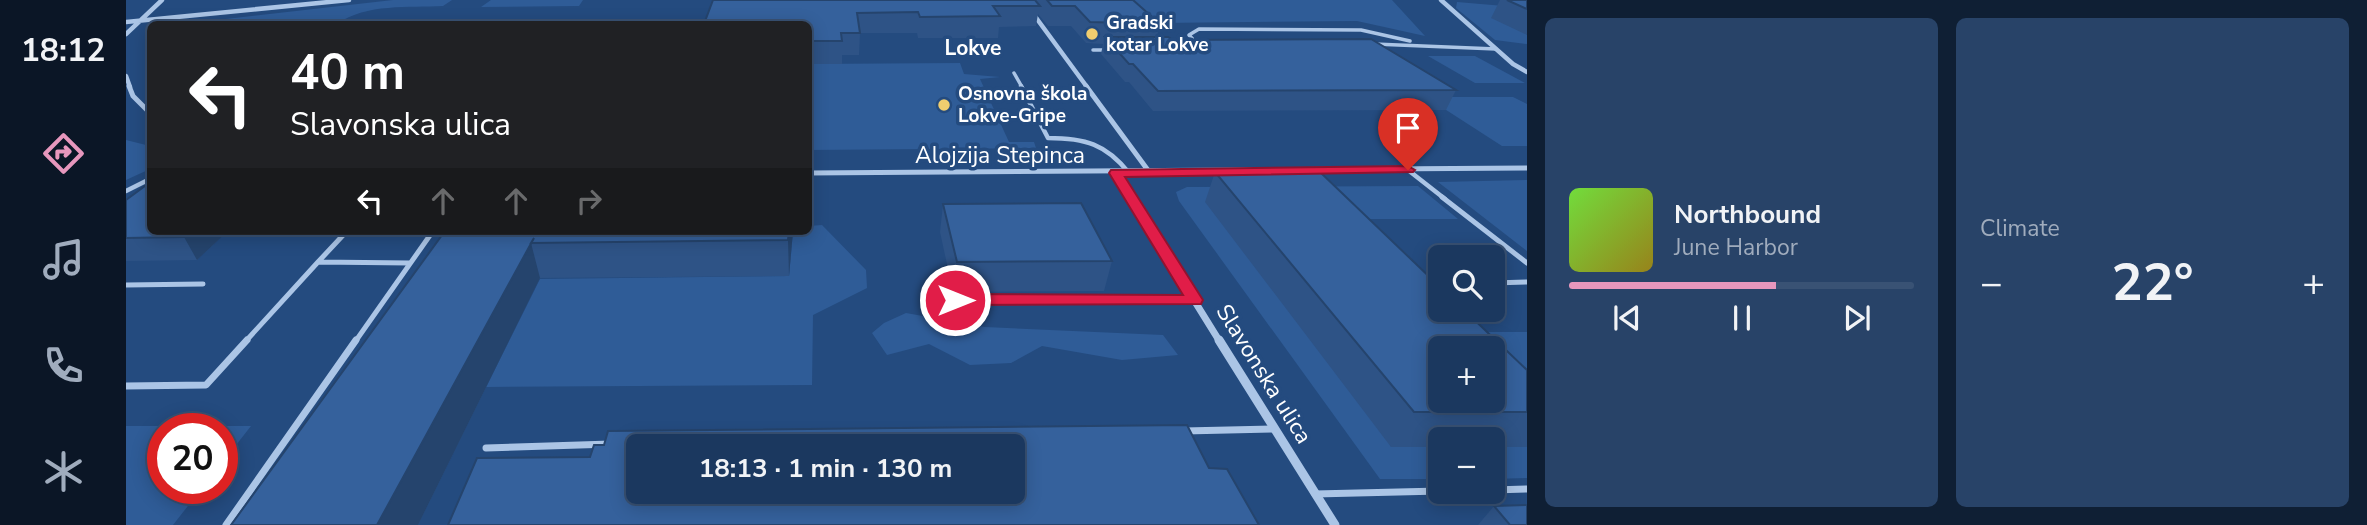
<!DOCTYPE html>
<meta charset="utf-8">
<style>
:root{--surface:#1b385f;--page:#284368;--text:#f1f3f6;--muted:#a0acbd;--line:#395274;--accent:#e797bd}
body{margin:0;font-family:"Nunito Sans",sans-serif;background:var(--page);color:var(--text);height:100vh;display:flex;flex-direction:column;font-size:26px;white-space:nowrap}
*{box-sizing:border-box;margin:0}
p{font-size:23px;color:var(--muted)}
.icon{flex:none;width:38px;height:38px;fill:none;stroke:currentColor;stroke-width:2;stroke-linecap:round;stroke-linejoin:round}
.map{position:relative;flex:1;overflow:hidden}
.details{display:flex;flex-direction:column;gap:18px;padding:18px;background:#0f1f34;width:840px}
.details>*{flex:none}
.guide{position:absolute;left:21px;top:21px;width:665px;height:214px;border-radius:10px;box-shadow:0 4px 18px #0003,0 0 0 2px var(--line);background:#202124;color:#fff;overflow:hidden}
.fabs{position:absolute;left:1302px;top:245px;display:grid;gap:14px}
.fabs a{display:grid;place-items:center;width:77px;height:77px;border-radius:10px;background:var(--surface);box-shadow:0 4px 18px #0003,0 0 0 2px var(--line);font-size:35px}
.speed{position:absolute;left:21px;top:413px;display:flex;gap:14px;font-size:35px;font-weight:700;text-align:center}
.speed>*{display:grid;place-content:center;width:91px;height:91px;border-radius:50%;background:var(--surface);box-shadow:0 4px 18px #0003,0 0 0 2px var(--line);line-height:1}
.speed .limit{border:10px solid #d22;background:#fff;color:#111}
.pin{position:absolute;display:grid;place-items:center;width:60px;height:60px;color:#fff;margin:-72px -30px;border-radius:50% 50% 50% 0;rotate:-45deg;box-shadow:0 0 7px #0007}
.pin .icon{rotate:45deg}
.me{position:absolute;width:77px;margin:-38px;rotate:90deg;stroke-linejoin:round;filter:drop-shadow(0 0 5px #0008)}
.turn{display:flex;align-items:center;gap:24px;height:147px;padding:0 28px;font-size:32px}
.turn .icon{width:91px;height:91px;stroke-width:2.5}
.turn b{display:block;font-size:49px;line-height:60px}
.lanes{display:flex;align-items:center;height:66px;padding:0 28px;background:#0003;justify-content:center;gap:35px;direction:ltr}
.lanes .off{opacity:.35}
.big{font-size:52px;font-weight:700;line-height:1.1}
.details .card{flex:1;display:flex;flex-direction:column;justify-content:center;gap:10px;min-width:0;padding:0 24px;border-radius:10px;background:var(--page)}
.song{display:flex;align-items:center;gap:21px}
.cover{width:84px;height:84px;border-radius:10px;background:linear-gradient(135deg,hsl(100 70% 55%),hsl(50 70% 35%))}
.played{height:7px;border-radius:4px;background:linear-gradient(90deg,var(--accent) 60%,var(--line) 60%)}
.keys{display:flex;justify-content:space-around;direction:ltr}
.heat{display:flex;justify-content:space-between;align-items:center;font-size:38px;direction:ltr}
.details .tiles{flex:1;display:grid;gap:18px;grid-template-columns:repeat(2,1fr)}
.trip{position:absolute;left:500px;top:434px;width:399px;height:70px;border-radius:10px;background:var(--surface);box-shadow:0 4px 18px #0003,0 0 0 2px var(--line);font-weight:700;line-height:70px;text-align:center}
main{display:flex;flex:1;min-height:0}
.dock{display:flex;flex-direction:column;width:126px;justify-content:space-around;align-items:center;background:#0b1626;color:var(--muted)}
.dock .icon{width:49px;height:49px}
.dock .current{color:var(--accent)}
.dock b{font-size:32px;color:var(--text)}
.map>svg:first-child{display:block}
.green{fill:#2f5c97}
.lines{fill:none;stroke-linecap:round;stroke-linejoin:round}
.lane-far3{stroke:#abc5e6;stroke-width:3.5}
.lane-far2{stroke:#abc5e6;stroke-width:4.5}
.lane-far1{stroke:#abc5e6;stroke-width:5}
.lane{stroke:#abc5e6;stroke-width:7}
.street-far3{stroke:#abc5e6;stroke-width:4.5}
.street-far2{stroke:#abc5e6;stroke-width:5}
.street-far1{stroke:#abc5e6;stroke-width:7}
.street{stroke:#abc5e6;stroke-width:9}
.wall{fill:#2e5386}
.shaded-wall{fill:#25446d}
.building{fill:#35619c;stroke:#25446d;stroke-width:2;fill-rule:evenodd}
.route{fill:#e11d48;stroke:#92132f;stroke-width:2}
.poi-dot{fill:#f0cd6f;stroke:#244b7f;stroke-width:2.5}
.labels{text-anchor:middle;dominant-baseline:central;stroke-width:7;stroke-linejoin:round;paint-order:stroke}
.far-poi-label{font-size:19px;font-weight:bold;fill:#fff;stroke:#244b7f;text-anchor:start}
.far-quarter-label{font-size:21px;font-weight:bold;fill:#fff;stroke:#244b7f}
.street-label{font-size:23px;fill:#fff;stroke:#244b7f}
</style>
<main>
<nav class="dock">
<b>18:12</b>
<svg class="icon current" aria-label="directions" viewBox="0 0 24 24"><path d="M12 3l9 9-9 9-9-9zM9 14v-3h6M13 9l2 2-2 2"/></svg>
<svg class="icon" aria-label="music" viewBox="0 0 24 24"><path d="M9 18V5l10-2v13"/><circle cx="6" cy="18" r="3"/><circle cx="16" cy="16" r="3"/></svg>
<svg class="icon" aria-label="phone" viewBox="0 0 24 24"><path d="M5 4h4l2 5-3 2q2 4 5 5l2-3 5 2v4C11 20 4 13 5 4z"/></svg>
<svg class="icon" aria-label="climate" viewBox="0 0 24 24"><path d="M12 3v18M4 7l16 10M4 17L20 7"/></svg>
</nav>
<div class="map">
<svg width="1401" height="525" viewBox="0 0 1401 525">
<rect width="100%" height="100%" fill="#244b7f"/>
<path class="green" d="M267 0H326L317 6C282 8 241 3 211 24H56Z
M365 0H457L453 6 355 7Z
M1005 0H1266L1299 36 1231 21 1032 23Z
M1331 2 1378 6 1401 35V44L1369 40 1330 8Z
M1302 56H1349L1399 83H1349Z
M834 63 838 74 874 77 854 79 883 142H908L910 148 683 150V64Z
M1300 97H1387L1401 104V146H1376Z
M0 140 24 146V169L0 180Z
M1401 180V251L1312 182Z
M1292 186 1332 219H1197L1265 447H1314V479H1254L1053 201 1050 192 1061 187Z
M696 225 740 270 741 288 687 315 686 385 360 387 414 279 663 276 667 231H682L683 226Z
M780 313 859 327 1037 335 1052 355 996 360 916 346 885 363 844 365 803 344 761 355 746 333 758 323Z
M1306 332H1401V431L1367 348Z
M0 426H125L96 463V429H37V488H76L47 525H0Z
M1367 447H1401V478L1367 479Z"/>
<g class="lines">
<path class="lane-far3" d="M1070 43 1063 35 1073 29 1235 30 1284 41
M1248 44 1370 49
M967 50H983
M888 73 896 87"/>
<path class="lane-far2" d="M895 86 922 138C959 138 980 144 1003 173
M1282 170 1319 199
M0 191 24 179"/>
<path class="lane-far1" d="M1316 197 1401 263
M221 231 192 262 284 263
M1367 283 1401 282
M0 285 77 284
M829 300 1069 301
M119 342 192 262
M229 342 307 231"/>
<path class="lane" d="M0 386 80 385 121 340
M1058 431 1149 429
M360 448 485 444
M1367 490 1401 489
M1189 494 1314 491
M100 525 230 340"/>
<path class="street-far3" d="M897 0 961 87
M1315 0 1387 64 1401 72
M0 22 223 0
M0 34 36 0
M0 76 4 87"/>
<path class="street-far2" d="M3 86 7 96 24 113
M960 86 1024 173
M682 173 1401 168
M989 173 1005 199"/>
<path class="street-far1" d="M1004 197 1094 342"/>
<path class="street" d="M1093 340 1209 525"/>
</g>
<path class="wall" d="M587 0H1007L1034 24 1031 37 1047 40 1330 90 1320 110 1027 111 1003 82H999L975 54 977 44 960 43 945 26H922L912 14 910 26 873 27 872 38H792L791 33H734L733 55H716V64H682V24Z
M1374 0H1401V35L1365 18Z
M1089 172 1401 370V447H1367V439H1314V447H1265L1079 202Z
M0 200 102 231 71 260 0 261Z
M817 204 986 261 978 291 827 292 814 232Z
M319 231H667L663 276 414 278 292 525H105Z
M1368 506 1401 525H1352Z"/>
<path class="shaded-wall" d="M65 231H102L71 260 58 237Z
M663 231H667L663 276 662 240Z
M405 243 414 278 292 525H251Z"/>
<path class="building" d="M587 0H909L914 6H867L874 16 794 17 792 12 731 13 734 33H715L716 41H682V24H578Z
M921 0H1007L1034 24 964 22 949 6H926Z
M1381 0H1401V9Z
M979 37H1042L1047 40 1245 39 1330 90 1032 91 1007 64H1003Z
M1089 172H1194L1314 287V310H1338L1401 370V412H1288ZM1314 348H1367V401H1314Z
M19 186H24V231H65L58 237 0 238V200Z
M955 203 986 261 831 262 817 204Z
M319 231H663L662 240 405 243 408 238 251 525H105Z
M1061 425 1083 468 1101 469 1133 525H322L351 458 464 457 468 445H478L482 431ZM513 446H887V492H513Z
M1401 505V525H1384L1368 506Z"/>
<path class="route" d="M1282 166 1289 170 1287 172 999 177 1077 300 1075 304 829 305 820 300 829 294 1057 295 983 173 985 170Z"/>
<g class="poi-dot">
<circle cx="966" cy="34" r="7"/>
<circle cx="818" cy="105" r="7"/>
</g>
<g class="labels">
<g class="far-poi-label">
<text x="980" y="23">Gradski<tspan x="980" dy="22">kotar Lokve</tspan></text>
<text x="832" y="94">Osnovna škola<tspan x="832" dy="22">Lokve-Gripe</tspan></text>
</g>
<g class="far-quarter-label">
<text x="847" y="48">Lokve</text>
</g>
<g class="street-label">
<text x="874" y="155">Alojzija Stepinca</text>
<text transform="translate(1138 374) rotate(58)">Slavonska ulica</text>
</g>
</g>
</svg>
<div class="fabs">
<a><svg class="icon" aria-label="search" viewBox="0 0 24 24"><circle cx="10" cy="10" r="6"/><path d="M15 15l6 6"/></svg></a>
<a>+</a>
<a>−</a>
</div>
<div class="speed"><div class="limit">20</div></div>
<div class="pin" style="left:1282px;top:170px;background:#d93025"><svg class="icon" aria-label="arrive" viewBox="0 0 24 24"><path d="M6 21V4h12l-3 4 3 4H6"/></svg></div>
<svg class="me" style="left:829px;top:300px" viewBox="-20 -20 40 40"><circle r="17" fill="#e11d48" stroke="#fff" stroke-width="3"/><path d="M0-11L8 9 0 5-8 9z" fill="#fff"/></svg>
<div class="trip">18:13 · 1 min · 130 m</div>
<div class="guide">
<div class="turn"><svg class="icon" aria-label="left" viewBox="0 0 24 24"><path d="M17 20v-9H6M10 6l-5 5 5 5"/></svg><div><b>40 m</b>Slavonska ulica</div></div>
<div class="lanes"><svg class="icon" aria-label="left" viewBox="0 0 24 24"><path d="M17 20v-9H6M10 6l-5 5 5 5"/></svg><svg class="icon off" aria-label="ahead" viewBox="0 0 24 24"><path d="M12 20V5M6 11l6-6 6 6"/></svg><svg class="icon off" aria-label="ahead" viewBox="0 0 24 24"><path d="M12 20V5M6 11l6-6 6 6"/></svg><svg class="icon off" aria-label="right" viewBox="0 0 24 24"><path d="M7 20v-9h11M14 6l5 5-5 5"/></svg></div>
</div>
</div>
<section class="details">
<div class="tiles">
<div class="card">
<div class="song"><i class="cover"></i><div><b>Northbound</b><p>June Harbor</p></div></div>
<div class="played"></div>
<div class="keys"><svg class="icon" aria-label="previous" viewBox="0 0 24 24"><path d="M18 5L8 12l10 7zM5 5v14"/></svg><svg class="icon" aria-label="pause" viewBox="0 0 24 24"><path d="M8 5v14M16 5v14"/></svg><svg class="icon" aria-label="next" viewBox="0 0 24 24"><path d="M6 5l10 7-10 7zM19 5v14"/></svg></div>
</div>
<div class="card"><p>Climate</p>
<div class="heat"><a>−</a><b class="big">22°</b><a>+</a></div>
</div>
</div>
</section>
</main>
